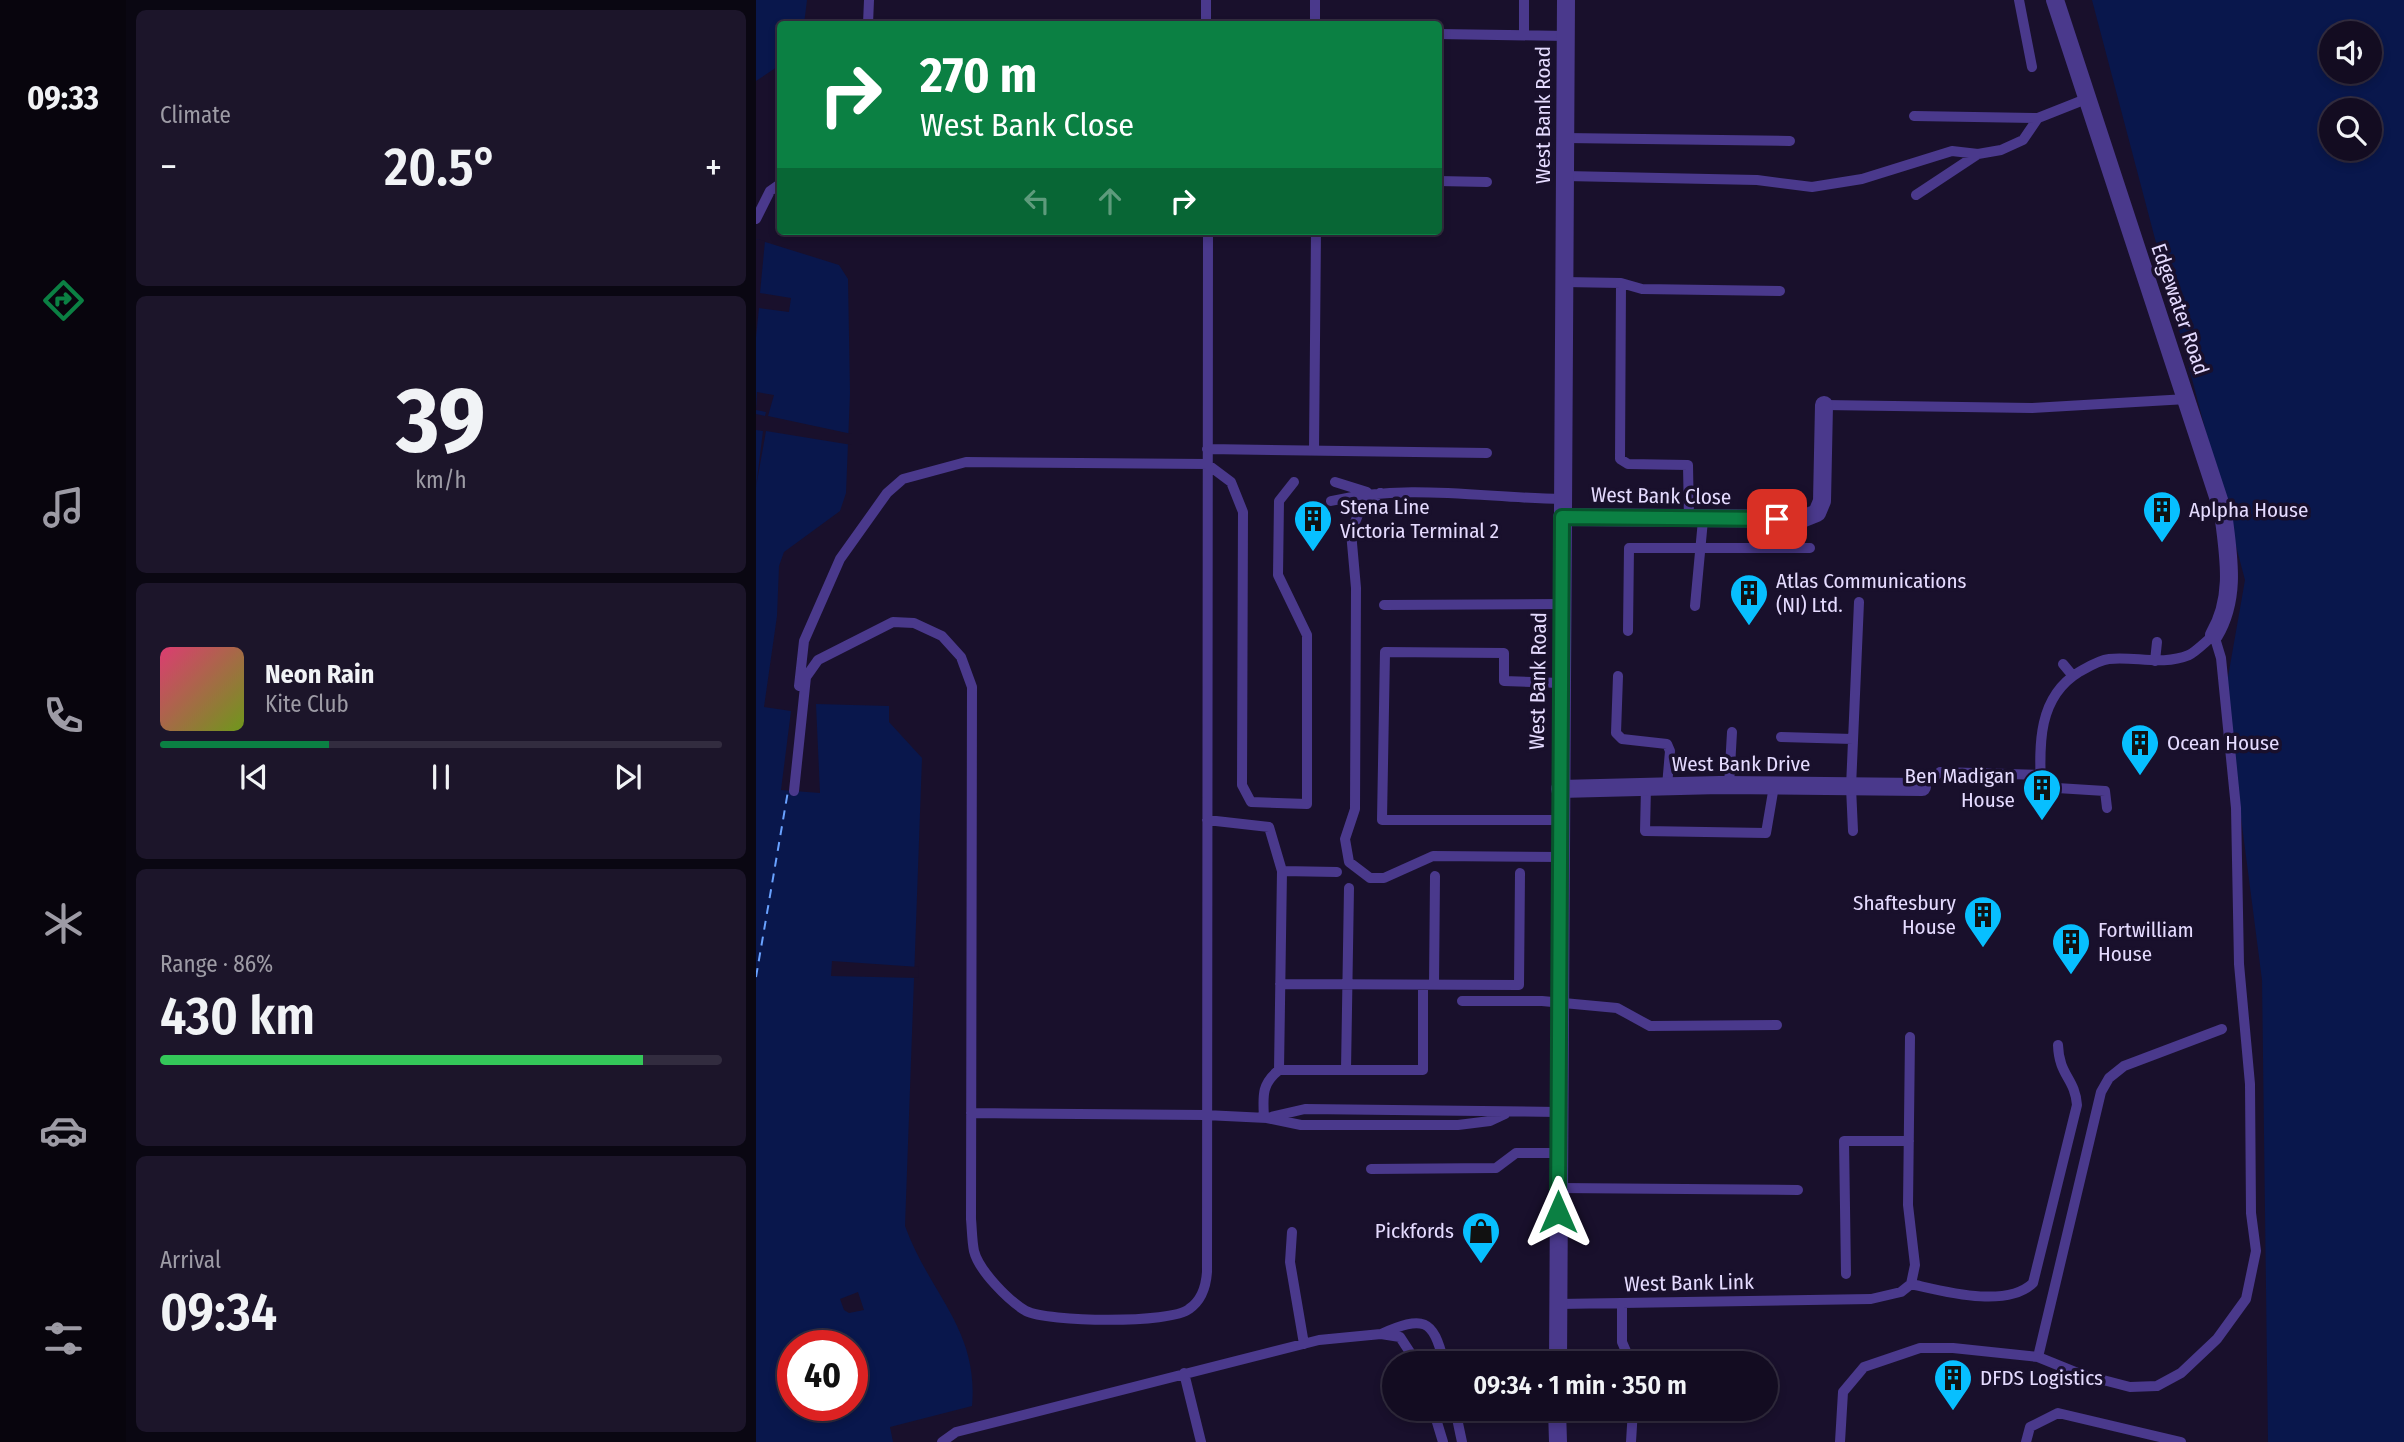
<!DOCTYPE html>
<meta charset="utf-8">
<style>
:root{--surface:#130c21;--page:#1c152a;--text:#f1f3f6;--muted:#9d9ba5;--line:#322c3f;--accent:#0b8043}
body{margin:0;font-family:"Fira Sans Condensed",sans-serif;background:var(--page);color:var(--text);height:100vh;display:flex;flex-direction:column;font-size:26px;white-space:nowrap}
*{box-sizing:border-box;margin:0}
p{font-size:23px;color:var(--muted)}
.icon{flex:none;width:38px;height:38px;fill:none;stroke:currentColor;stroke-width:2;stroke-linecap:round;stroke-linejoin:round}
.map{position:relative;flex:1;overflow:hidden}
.drawer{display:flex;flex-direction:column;gap:10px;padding:10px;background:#0a0712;width:630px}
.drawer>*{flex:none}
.top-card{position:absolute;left:21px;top:21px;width:665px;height:214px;border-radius:7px;box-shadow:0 4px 10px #0003,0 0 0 2px var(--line);background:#0b8043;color:#fff;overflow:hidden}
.controls{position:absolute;left:1563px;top:21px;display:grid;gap:14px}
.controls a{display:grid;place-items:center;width:63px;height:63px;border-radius:50%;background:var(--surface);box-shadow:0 4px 10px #0003,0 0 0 2px var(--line);font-size:35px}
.speed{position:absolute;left:21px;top:1330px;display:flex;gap:14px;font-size:35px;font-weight:700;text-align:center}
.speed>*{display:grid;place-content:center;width:91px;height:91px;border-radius:50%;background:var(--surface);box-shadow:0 4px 10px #0003,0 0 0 2px var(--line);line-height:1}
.speed .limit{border:10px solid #d22;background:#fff;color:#111}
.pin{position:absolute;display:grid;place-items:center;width:60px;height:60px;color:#fff;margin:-30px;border-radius:14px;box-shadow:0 4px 10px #0006}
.me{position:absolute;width:77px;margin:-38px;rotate:0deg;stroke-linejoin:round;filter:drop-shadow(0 0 5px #0008)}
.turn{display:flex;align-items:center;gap:24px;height:147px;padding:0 28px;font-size:32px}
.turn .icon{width:91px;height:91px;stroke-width:2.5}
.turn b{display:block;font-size:49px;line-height:60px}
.lanes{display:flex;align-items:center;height:66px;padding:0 28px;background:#0003;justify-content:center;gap:35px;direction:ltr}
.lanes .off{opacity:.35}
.big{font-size:52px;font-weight:600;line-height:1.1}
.drawer .card{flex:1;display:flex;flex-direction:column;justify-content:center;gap:10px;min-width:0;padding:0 24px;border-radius:10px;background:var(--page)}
.drawer .dial{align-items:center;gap:0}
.dial b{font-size:91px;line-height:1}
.song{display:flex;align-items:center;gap:21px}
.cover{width:84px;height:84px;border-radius:10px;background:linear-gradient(135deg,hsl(340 70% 55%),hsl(80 70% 35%))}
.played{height:7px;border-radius:4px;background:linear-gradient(90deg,var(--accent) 30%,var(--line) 30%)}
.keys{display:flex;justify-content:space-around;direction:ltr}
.heat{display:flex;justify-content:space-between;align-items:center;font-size:38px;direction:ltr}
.charge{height:10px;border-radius:5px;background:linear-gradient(90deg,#34c759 86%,var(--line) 0)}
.trip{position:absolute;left:626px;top:1351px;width:396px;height:70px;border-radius:35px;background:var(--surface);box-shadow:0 4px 10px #0003,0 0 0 2px var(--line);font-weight:600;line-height:70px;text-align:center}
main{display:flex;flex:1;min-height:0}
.menu{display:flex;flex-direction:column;width:126px;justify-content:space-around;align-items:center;background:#08050d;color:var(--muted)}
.menu .icon{width:49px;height:49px}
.menu .on{color:var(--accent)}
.menu b{font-size:32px;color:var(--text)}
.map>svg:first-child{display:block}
.water{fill:#09174c;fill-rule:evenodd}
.pier{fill:#19102c}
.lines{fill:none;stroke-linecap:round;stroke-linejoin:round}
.ferry{stroke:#69a2ff;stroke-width:2;stroke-dasharray:9 7;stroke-linecap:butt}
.service{stroke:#4a398c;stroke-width:10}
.minor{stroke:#4a398c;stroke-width:18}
.tertiary{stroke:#4a398c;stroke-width:18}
.route-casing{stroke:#07532c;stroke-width:18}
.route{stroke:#0b8043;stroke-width:12}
.labels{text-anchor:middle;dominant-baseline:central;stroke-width:7;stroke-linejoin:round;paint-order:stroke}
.street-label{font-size:21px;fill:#e5dbff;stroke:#19102c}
.poi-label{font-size:21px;fill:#e5dbff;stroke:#19102c;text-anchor:start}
</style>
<main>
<nav class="menu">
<b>09:33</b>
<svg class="icon on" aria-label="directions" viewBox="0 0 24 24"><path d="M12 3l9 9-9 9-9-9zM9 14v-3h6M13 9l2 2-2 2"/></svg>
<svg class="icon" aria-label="music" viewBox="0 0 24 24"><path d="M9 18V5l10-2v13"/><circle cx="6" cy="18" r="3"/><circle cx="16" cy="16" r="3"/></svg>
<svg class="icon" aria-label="phone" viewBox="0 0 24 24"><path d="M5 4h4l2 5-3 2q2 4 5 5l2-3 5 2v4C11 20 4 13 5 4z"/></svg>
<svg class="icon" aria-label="climate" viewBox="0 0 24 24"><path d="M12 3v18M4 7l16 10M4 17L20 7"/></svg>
<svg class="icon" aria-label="car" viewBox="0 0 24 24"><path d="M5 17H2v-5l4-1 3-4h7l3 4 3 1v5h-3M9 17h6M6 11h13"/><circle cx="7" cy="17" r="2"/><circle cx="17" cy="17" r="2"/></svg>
<svg class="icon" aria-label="filters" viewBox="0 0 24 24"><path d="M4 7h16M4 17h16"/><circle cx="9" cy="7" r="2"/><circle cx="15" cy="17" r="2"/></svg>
</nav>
<section class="drawer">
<div class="card"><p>Climate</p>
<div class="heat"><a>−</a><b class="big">20.5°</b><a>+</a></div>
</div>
<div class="card dial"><b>39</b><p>km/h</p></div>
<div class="card">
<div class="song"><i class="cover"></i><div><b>Neon Rain</b><p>Kite Club</p></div></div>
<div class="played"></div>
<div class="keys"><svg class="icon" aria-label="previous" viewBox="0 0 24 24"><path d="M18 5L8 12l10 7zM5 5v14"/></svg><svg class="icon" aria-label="pause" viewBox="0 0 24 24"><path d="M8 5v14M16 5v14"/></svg><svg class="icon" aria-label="next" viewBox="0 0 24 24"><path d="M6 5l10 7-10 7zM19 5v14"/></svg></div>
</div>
<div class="card"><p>Range · 86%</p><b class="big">430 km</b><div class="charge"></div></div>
<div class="card"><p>Arrival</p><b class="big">09:34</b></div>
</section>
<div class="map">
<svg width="1648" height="1442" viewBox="0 0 1648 1442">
<rect width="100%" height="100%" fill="#19102c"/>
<path class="water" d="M0 0H51L48 24H24V65L0 81Z
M1336 0H1648V1442H1512L1506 980 1469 694 1489 580ZM1575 33H1614V72H1575ZM1575 110H1614V149H1575Z
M0 239 83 265 92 279 94 393 90 493 84 511 28 552 23 566 21 616 8 707 35 711 25 790 64 793 60 704 133 706V722L166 758 149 1226C173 1293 223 1329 216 1406L134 1427 137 1442H0ZM37 1346H96V1405H37Z"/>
<path class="pier" d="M0 239 9 241 4 293 35 298 33 312 3 308 0 337Z
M1 392 18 395 12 416 96 434V445L10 431 0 487 7 431 0 430V414L9 416 10 412 0 410Z
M76 961 163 967 162 978 75 976Z
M102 1292 108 1310 93 1313 88 1310 84 1299Z"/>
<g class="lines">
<path class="ferry" d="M0 977 32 791"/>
<path class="service" d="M559 0V24
M1263 0 1276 67
M112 24 113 0
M450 24V0
M682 34 810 36
M768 34V0
M1158 116 1282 118 1330 99
M809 138 1034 141
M809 176 1001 180 1056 187 1106 179 1196 151 1222 154 1245 150 1267 140 1282 118
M682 181 731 182
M1160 195 1222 154
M0 219 14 191 24 184
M809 282 865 283 886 289 1024 291
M865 283 864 459 872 464 932 465 933 520
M1068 405 1276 408 1431 399
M451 449 731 453
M558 450 560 231
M579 482 611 492
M624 493 604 510 595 532 600 588 599 809 589 839 593 862 614 878H628L677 856 804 857
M575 501C651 483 729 498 806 499
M628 605 806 604
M939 606 947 520
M872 631 873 548H1054
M1399 661 1401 642
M1307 664 1317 676
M862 676 860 733 866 739 911 744 914 751 911 786
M43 686 48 641 84 559 131 493 147 479 210 462 451 464 475 482 487 512 486 785 495 802 551 804V635L522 575 523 501 538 482
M1025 737 1097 739
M973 785 976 732
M890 787 889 831 1010 833 1018 786
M1166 787 1184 772 1284 775
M38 791 50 677 62 660 137 622 158 623 186 636 205 657 216 687 215 1219C216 1230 216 1241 218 1251 223 1271 253 1301 270 1311 291 1322 415 1324 433 1309 445 1301 450 1286 451 1272L452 231
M451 820 513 827 526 871 523 1070C505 1084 507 1097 508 1118
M804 820H626L629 652 748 653V681L805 683
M1097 831 1095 787 1103 602
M526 871 581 872
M524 984 763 985 764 873
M678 985 679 876
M706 1001H786L861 1008 894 1026 1021 1025
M523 1070H667V985
M590 1070 593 888
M215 1113 449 1115 511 1118 545 1125H702L734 1121 749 1114
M515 1117 549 1109 802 1112
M615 1169 740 1168 760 1153H802
M802 1188 1042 1190
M536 1232 534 1262 548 1344
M1090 1274 1088 1141H1153
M1155 1284C1187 1291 1250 1309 1277 1283L1321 1105C1319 1078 1303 1076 1302 1045
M866 1303V1342L875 1363
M802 1304 1115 1299 1145 1292 1155 1284 1159 1265 1152 1205 1154 1037
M625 1334C667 1316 677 1317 688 1363
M1282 1357 1345 1092 1353 1078 1368 1066 1466 1029
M428 1373 445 1442
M677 1409 687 1442
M699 1409 706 1442
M744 1409 801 1411
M186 1442 200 1432 563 1340 625 1334 644 1337 661 1363
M875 1442 877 1409
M1084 1442 1087 1392 1108 1367 1164 1348H1197L1282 1357 1324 1374 1374 1387 1401 1386 1425 1373 1461 1339 1490 1299 1500 1251 1495 1213 1494 1084 1483 964 1480 808 1465 658 1458 635C1450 641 1441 651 1433 655 1406 666 1379 656 1353 659 1343 660 1332 667 1323 672 1282 697 1283 744 1285 787L1349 791 1351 808
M1270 1442 1274 1427 1302 1413 1425 1442"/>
<path class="minor" d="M1299 0 1467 512C1472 554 1481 596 1458 635
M806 517 1046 519 1061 513 1066 501 1068 405
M804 789 964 785 1166 787"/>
<path class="tertiary" d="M802 1363 810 0
M801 1409 802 1442"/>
</g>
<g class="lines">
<defs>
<path id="route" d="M802 1212 806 517 1021 519"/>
</defs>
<use href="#route" class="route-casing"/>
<use href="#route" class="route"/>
</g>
<defs>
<symbol id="building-pin" viewBox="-11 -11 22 30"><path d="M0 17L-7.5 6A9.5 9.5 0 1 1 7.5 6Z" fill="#07bfff" stroke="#19102c"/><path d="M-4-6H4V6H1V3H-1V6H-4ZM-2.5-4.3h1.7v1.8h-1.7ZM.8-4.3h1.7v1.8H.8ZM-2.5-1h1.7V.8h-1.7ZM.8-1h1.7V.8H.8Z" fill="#111"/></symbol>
<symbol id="shop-pin" viewBox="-11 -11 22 30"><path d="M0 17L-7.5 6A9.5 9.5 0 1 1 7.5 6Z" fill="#07bfff" stroke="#19102c"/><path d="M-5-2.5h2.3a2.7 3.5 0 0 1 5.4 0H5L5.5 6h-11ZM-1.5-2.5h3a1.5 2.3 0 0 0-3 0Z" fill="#111"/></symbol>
</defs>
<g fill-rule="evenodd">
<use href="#building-pin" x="1384" y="488" width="44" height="60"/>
<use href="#building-pin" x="535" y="497" width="44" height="60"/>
<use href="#building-pin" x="971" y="571" width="44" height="60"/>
<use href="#building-pin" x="1362" y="721" width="44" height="60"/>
<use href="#building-pin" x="1264" y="766" width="44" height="60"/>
<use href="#building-pin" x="1205" y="893" width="44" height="60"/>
<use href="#building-pin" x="1293" y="920" width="44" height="60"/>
<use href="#shop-pin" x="703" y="1209" width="44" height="60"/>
<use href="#building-pin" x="1175" y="1356" width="44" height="60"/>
</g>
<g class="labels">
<g class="street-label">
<text transform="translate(787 115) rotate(-90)">West Bank Road</text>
<text transform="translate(1424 309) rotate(71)">Edgewater Road</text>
<text transform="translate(905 496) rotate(1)">West Bank Close</text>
<text transform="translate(782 681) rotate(-89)">West Bank Road</text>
<text x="985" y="764">West Bank Drive</text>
<text transform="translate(933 1283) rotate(-1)">West Bank Link</text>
</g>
<g class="poi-label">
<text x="584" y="507">Stena Line<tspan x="584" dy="24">Victoria Terminal 2</tspan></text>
<text x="1433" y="510">Aplpha House</text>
<text x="1020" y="581">Atlas Communications<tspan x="1020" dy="24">(NI) Ltd.</tspan></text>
<text x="1411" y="743">Ocean House</text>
<text x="1259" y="776" text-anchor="end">Ben Madigan<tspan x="1259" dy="24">House</tspan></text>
<text x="1200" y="903" text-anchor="end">Shaftesbury<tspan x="1200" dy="24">House</tspan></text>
<text x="1342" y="930">Fortwilliam<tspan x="1342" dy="24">House</tspan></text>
<text x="698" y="1231" text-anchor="end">Pickfords</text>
<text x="1224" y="1378">DFDS Logistics</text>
</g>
</g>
</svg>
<div class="controls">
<a><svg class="icon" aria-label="sound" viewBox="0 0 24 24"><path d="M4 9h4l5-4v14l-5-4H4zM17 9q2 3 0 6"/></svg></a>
<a><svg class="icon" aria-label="search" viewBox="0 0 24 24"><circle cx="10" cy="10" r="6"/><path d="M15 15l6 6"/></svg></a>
</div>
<div class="speed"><div class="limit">40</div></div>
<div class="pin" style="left:1021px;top:519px;background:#d93025"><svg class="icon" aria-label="arrive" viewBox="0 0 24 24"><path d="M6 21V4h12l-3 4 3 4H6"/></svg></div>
<svg class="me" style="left:802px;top:1212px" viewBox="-20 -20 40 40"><path d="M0-17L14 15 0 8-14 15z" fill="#0b8043" stroke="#fff" stroke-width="4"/></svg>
<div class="trip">09:34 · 1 min · 350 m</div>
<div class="top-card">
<div class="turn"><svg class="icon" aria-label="right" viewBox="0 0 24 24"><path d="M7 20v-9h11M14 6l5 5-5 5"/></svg><div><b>270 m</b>West Bank Close</div></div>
<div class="lanes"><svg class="icon off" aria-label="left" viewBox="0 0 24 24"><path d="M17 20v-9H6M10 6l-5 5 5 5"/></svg><svg class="icon off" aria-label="ahead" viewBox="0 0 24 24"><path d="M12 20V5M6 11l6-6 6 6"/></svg><svg class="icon" aria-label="right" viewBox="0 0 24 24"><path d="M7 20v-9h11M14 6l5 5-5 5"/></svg></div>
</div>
</div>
</main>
